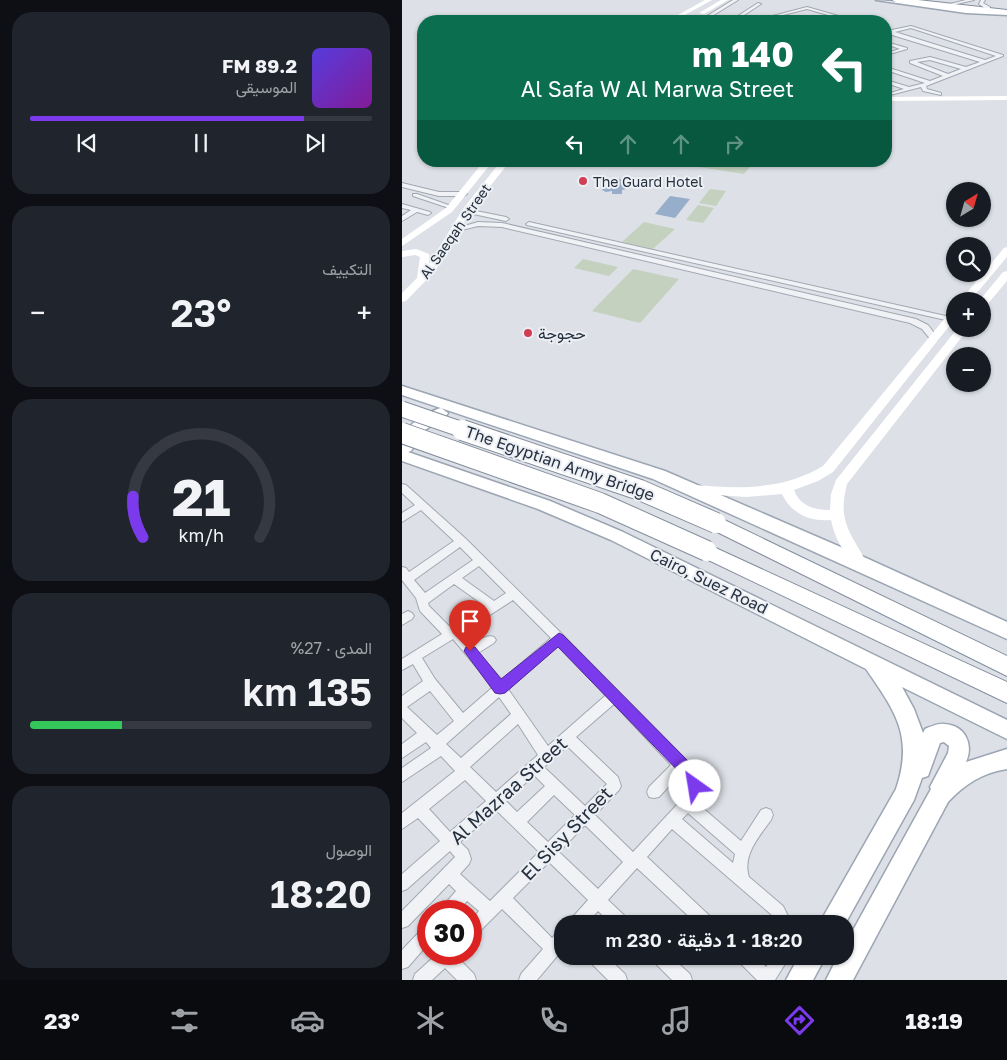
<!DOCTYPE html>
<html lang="ar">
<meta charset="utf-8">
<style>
:root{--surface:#171b24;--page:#20242c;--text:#f1f3f6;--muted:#9ea1a6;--line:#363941;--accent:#7c3aed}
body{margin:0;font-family:"Golos Text",Vazirmatn,sans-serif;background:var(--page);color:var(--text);direction:rtl;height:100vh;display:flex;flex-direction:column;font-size:19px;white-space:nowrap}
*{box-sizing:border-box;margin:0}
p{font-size:16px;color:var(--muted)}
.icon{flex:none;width:28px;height:28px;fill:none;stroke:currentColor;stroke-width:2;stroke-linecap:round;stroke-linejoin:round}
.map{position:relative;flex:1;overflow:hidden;direction:ltr}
.sheet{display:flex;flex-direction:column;gap:12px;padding:12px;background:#0d0f14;width:402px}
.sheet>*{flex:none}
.guide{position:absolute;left:15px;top:15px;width:475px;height:152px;border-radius:20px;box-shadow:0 1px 4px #0004;direction:rtl;background:#0b6e4f;color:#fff;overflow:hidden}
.needle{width:32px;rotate:37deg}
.tools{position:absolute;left:544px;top:182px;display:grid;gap:10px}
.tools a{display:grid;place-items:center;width:45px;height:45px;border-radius:50%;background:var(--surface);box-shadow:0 1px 4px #0004;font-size:25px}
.speed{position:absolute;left:15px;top:900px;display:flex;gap:10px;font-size:25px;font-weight:700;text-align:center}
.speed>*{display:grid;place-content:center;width:65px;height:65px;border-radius:50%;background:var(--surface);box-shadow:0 1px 4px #0004;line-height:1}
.speed .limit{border:8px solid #d22;background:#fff;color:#111}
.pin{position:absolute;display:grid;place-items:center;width:42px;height:42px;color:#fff;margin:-51px -21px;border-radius:50% 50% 50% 0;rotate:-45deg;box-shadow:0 0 5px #0007}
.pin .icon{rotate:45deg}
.me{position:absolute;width:55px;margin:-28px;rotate:328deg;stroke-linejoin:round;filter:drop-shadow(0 0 4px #0008)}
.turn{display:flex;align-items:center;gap:18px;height:105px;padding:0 15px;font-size:22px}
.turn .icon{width:65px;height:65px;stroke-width:2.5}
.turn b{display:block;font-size:35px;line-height:42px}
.lanes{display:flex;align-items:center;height:48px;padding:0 15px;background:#0003;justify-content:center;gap:25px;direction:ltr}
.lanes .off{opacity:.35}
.big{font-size:38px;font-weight:600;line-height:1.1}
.sheet .card{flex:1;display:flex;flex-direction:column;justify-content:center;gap:8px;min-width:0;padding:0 18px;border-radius:20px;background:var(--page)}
.sheet .dial{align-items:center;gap:0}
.dial svg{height:130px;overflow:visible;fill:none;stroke:var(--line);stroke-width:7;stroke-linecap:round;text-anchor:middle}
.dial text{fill:var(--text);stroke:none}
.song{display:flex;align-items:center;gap:15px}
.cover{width:60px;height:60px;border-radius:8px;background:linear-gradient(135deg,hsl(250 70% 55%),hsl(290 70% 35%))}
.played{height:5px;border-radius:2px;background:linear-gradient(90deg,var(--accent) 80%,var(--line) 80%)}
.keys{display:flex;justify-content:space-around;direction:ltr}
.heat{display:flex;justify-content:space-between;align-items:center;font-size:28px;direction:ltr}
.charge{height:8px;border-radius:4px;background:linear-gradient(90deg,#34c759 27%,var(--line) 0)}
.trip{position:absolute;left:152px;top:915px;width:300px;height:50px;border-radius:20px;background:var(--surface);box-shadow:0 1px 4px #0004;font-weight:600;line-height:50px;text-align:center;direction:rtl}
.dock{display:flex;height:80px;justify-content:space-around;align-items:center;background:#090b0e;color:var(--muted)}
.dock .icon{width:35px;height:35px}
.dock .on{color:var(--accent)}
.dock b{font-size:22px;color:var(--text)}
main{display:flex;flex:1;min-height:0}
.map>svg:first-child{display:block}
.green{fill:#c3d1be}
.water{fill:#96aec9}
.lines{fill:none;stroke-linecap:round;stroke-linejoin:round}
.street-casing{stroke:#a2a8b1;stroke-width:2}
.primary-casing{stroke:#9ca5b3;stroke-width:3}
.highway-casing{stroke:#848e9e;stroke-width:2}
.street{fill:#f0f2f5;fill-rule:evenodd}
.secondary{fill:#fff;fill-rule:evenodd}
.primary{fill:#fff;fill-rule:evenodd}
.highway{fill:#fff;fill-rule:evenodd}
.highway-bridge-far1-casing{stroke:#848e9e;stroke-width:17;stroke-linecap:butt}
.highway-bridge-casing{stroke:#848e9e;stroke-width:22;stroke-linecap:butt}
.highway-bridge-far1{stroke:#fff;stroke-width:15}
.highway-bridge{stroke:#fff;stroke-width:20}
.route{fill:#7c3aed;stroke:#51269a}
.poi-dot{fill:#d13d53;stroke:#ecf0f5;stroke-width:2}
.labels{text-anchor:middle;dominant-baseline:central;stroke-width:4;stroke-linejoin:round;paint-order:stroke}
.far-poi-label{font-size:14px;fill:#262f3e;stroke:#ecf0f5;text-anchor:start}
.far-street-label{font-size:14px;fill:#262f3e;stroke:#ecf0f5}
.poi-label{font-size:16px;fill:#262f3e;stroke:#ecf0f5;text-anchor:start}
.street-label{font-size:16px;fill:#262f3e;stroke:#ecf0f5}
.near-street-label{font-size:19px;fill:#262f3e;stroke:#ecf0f5}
</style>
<main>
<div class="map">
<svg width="605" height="980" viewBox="0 0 605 980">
<rect width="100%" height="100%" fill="#dde1e7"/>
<path class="green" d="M295 161H353L342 174 291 166Z
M308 189 324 191 314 206 297 203Z
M296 205 312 208 301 223 284 220Z
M242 222 273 229 251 249 220 242Z
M181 259 216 267 207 276 172 268Z
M231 269 277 279 238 323 190 311Z"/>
<path class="water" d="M217 179 228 181 222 186 229 188 220 190V194H210V191L204 192 200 190 202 187 213 185 212 181Z
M268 196 288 199 273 218 253 214Z"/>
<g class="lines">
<defs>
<path id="street" d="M331 0H336L302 21H297Z
M564 0H572L546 6 544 5Z
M579 0H583L581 3 588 7V9H584L577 4Z
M356 3 359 4 333 21H328Z
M405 7 454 21H448L405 9 357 21H351Z
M509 26 601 55V56L524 86 525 89 539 93V95L521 91 519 87 488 95V93L502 89 484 83V80L507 87 523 83 484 70V67L528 81 541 76 508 63V61L528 57 564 67 578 62 487 34H484L485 31ZM509 28 594 56 583 60 493 32ZM528 60 559 69 546 74 515 62Z
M484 42 505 48V49L484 55V53L498 49 484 44Z
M0 183 37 192H62L65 194 62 196H37L0 187Z
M11 194H15L52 207 47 208 11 196Z
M0 204 28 212 29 213 26 215 15 212 0 221V216L9 210 0 208Z
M64 209 104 217 107 219 104 221 62 212 61 211Z
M76 222 100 223 514 319 526 325 536 338 535 340H529L520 329 508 323 100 227 76 226 52 232 49 230Z
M127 222 548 317 552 319 548 321 125 225 124 224Z
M0 484 4 485 63 538 161 635 284 760C295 778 306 777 295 803L339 841 359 810 364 808 369 810 371 815 369 820C357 837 340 855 347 877L381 906 390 924H375L371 916 270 829 245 857 311 919 313 924H295L235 868 206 900 226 919 228 924H210L196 911 184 924H167L169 919 186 900 147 862 111 898 150 938 156 932 161 929V949L135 980H117L119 974 141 949 100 909 74 935 69 938V920L77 911 65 901 56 911H39L41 906 54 891 47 884 6 926 0 928V911L53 857 48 851 5 889 0 891V874L38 841 16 818 0 829V813L53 771 39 756 0 782V768L29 748 24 742 0 758V744L15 733 0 718V696L21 681 11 664 0 670V659L40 634 18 611 14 598 0 580V567L4 568 7 572 52 541 19 510 0 522V513L13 505 0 493ZM58 547 71 560 23 593 12 580ZM77 566 104 593 92 601 60 578ZM52 584 83 606 49 628 27 606 26 603ZM111 600 149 638 100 680 76 653 92 643 94 640 92 637C84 634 77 641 70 645L60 633ZM51 639 91 687 61 713 33 679 20 658ZM157 645 204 695 146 746 106 689ZM28 691 52 721 35 735 5 707ZM97 697 109 714 59 758 44 744ZM212 704 269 765 247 787 245 792 247 797 252 798 257 797 278 774C286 782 287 784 284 795L231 852 193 815 217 790 219 786 216 777 174 737ZM116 724 136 755 94 792 68 767ZM165 746 205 784 183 806 142 767ZM132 775 143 786 115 812 104 801ZM63 780 84 801 48 832 27 809ZM152 795 173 815 146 842 125 822ZM94 810 137 852 88 901 58 874 67 864 69 859 66 850 58 842ZM286 813 333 854 331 863 280 819ZM183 825 221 862 196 889 157 852Z
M6 611 10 613 12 616 10 619 0 625V614Z
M26 925V944L6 967 0 969V950L21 928Z
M35 954H54L53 955 72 974 74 980H55L43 968 30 980H11L13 974Z
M184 956H204L223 974 225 980H206L187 961Z
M248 956H268L288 974 290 980H270L251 961Z
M333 956H353L364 967 371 956H388L373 980H355L336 961Z"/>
<path id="primary" d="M474 0 605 11V15L564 13Z
M0 386 263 471 464 558 605 622V639L251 479 0 395Z
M39 408 46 413 44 416 23 430 9 451 6 452 148 501 221 532 605 720V739L500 687 512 709 521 733 523 729C528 727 536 723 542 724 563 725 572 744 564 762L605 749V769C580 773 563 784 546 802L451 980H424L436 956H444V943L529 789 528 787 546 753 547 746 542 742 538 743 526 776 520 778 512 800 443 924H417L494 789C512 736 493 711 464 669L209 540 136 509 0 461C0 454 0 447 0 440 3 425 25 412 39 408Z
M397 956H424L411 980H384Z"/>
<path id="highway" d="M490 0H516L605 10V14L494 2Z
M314 516 605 656V676L307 528 304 523 307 518Z
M305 544 605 682V703L298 556 295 551 298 546Z"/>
</defs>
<use href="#street" class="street-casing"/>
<use href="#primary" class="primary-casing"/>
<use href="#highway" class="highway-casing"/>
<use href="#street" class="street"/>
<path class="secondary" d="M303 0H310L272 21H265Z
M319 0H326L302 14 297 13Z
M605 96V100L484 101V97Z
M82 161H91L50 212 0 246V239L44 208Z
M99 161H108L68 212 33 271 4 301 0 302V293L15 278 18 257 13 255 0 257V251L14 249 27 254V264L61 209Z
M605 247V257L568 301H558L602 248Z
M605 271V281L584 306 580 307V301H577L601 272Z
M552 311V320L431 472 416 481 392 490C398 506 412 510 428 510L429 494 434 480 555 329H566L445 484C435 522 449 533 465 563L463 567H453C442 553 432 537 429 520 407 522 389 513 380 494L344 497 287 493 285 490 287 487 292 485C338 489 381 490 421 466L548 312Z"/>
<use href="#primary" class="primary"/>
<use href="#highway" class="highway"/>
<defs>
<path id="highway-bridge-far1" d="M0 409 64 431"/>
<path id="highway-bridge" d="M60 430 238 490 314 523
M0 433 198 503 305 551"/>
</defs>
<use href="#highway-bridge-far1" class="highway-bridge-far1-casing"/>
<use href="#highway-bridge" class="highway-bridge-casing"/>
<use href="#highway-bridge-far1" class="highway-bridge-far1"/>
<use href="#highway-bridge" class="highway-bridge"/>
</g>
<path class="route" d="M157 633 161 635 294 769 301 786 299 791 293 793 288 791 283 778 156 647 103 693 98 694 93 693 62 651 64 647H73L99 679Z"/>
<g class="poi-dot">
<circle cx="181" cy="181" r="5"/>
<circle cx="126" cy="333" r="5"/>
</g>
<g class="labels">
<g class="far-poi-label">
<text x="191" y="181">The Guard Hotel</text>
</g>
<g class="far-street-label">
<text transform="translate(53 231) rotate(-55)">Al Saeqah Street</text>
</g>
<g class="poi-label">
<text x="136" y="333">حجوجة</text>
</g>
<g class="street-label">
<text transform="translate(158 463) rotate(19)">The Egyptian Army Bridge</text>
<text transform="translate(307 581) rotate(26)">Cairo, Suez Road</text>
</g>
<g class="near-street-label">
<text transform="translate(106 790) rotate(-42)">Al Mazraa Street</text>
<text transform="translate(164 833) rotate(-46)">El Sisy Street</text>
</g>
</g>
</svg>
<div class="tools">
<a><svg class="needle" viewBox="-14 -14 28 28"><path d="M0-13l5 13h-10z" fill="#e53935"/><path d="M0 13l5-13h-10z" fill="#9ea1a6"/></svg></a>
<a><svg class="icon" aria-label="search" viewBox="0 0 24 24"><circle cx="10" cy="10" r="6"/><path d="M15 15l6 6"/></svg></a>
<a>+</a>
<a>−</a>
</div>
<div class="speed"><div class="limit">30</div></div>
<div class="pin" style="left:68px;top:651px;background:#d93025"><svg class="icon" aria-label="arrive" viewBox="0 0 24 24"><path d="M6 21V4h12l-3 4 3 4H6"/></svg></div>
<svg class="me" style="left:293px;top:786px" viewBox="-20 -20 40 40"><circle r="19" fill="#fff"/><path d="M0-13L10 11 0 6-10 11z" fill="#7c3aed"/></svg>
<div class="trip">18:20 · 1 دقيقة · 230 m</div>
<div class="guide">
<div class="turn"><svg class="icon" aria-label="left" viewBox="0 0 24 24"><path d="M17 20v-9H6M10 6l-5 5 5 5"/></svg><div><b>140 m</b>Al Safa W Al Marwa Street</div></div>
<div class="lanes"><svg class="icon" aria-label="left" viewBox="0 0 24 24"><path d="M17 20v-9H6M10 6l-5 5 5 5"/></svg><svg class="icon off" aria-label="ahead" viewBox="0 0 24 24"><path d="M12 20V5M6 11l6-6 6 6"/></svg><svg class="icon off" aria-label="ahead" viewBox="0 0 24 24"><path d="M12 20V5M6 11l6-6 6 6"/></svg><svg class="icon off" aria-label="right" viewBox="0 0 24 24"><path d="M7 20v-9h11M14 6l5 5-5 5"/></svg></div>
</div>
</div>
<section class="sheet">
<div class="card">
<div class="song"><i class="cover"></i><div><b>89.2 FM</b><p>الموسيقى</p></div></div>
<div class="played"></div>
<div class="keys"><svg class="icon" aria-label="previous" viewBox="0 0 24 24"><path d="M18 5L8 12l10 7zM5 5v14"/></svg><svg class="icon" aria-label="pause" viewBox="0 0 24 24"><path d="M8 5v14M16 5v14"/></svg><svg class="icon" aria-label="next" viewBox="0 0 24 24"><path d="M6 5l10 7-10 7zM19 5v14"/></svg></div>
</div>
<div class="card"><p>التكييف</p>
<div class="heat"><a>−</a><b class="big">23°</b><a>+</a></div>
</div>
<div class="card dial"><svg viewBox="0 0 100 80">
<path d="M14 69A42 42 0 1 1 86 69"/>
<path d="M14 69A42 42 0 0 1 8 44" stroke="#7c3aed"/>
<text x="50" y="56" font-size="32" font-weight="700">21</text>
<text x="50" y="72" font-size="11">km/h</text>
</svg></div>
<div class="card"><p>المدى · 27%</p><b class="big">135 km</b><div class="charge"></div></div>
<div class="card"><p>الوصول</p><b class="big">18:20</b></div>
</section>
</main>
<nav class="dock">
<b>18:19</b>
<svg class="icon on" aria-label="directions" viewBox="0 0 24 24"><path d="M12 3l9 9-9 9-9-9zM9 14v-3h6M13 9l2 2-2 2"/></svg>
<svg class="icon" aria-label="music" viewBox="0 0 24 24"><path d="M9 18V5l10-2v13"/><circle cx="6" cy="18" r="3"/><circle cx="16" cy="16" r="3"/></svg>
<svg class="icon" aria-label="phone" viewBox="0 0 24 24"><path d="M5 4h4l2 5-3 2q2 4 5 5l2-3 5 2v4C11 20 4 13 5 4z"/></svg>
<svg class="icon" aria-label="climate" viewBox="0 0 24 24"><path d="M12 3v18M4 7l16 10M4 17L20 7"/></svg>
<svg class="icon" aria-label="car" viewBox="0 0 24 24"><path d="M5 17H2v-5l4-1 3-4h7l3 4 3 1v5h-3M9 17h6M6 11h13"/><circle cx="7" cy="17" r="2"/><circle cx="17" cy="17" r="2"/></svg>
<svg class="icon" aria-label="filters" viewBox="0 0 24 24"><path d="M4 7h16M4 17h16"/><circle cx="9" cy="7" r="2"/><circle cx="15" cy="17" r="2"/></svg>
<b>23°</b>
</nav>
